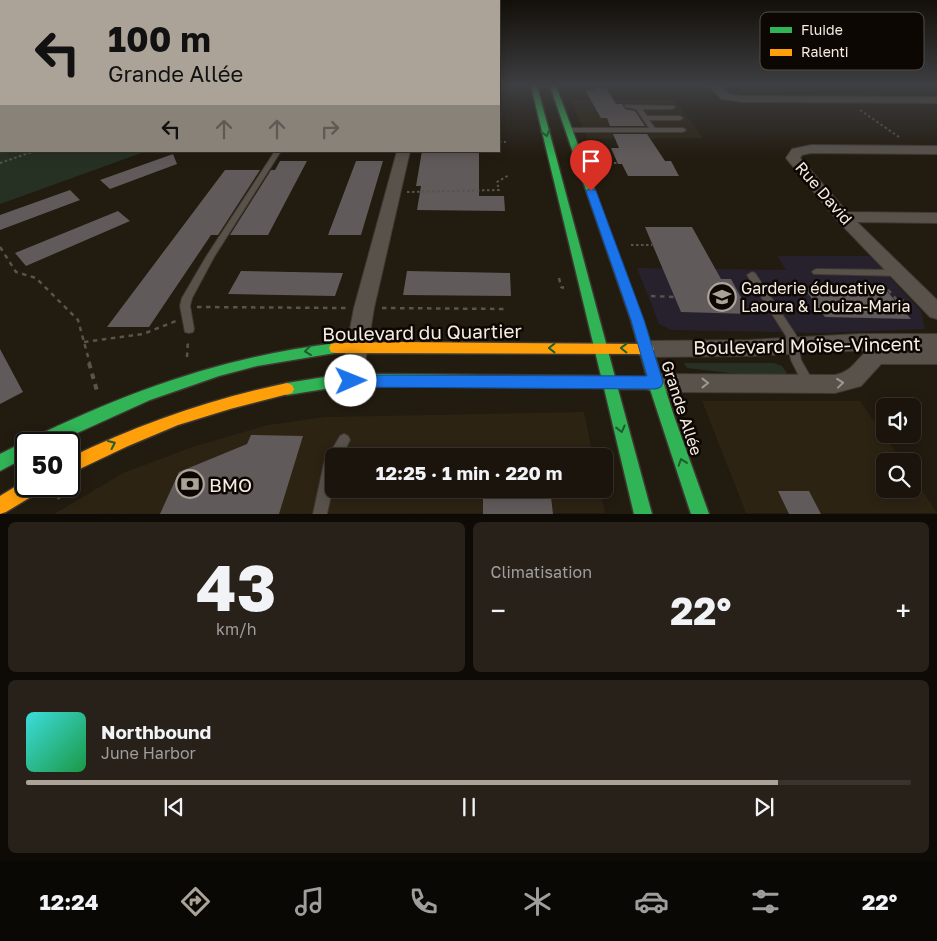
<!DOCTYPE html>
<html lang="fr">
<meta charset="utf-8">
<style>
:root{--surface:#1a140c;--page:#27211a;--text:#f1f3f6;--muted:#9f9e9d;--line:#38332d;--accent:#aca398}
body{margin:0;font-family:"Golos Text",sans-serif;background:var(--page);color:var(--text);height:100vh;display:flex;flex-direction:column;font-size:19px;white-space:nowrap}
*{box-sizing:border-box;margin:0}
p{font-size:16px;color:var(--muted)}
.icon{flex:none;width:28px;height:28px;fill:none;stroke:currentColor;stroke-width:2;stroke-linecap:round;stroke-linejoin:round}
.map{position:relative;height:514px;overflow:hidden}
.side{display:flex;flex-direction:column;gap:8px;padding:8px;background:#0e0b07;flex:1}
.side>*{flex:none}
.top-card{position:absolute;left:0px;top:0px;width:500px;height:152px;box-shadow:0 2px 12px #0003,0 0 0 1px var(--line);background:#aca398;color:#111;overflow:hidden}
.buttons{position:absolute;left:876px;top:398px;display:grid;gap:10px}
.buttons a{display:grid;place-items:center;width:45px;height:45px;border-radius:8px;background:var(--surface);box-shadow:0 2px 12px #0003,0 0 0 1px var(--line);font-size:25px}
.speed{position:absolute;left:15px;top:432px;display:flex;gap:10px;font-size:25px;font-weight:700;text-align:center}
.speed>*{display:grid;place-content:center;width:65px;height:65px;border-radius:50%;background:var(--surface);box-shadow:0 2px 12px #0003,0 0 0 1px var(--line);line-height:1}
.speed .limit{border:2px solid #111;border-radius:8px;background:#fff;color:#111}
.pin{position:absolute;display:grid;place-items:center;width:42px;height:42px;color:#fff;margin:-51px -21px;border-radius:50% 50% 50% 0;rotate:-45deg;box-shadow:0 0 5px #0007}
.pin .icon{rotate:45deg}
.me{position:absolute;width:55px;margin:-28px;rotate:89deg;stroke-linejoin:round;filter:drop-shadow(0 0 4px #0008)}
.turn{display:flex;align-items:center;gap:18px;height:105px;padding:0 25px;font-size:22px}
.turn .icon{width:65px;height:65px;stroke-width:2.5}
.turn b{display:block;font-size:35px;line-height:42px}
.lanes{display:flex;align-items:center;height:48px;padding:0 25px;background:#0003;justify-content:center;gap:25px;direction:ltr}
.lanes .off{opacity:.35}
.big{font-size:38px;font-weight:700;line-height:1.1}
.side .tile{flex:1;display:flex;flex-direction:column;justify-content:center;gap:8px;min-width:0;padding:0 18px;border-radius:8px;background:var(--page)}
.side .dial{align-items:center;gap:0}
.dial b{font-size:65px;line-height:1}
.song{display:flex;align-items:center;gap:15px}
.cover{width:60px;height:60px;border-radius:8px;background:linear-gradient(135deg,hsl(180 70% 55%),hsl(140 70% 35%))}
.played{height:5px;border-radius:2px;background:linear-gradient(90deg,var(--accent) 85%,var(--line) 85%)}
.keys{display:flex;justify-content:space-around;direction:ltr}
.heat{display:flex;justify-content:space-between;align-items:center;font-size:28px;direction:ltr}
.side .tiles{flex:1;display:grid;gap:8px;grid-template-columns:1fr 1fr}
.tile:last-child{grid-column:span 2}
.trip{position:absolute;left:325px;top:448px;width:288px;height:50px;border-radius:8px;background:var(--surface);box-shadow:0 2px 12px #0003,0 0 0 1px var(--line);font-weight:700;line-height:50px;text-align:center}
.tab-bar{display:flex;height:80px;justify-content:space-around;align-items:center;background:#0a0805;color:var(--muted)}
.tab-bar .icon{width:35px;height:35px}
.tab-bar .active{color:var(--accent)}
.tab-bar b{font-size:22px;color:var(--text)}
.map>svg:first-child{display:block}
.commercial{fill:#2c2313}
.education{fill:#27212d}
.green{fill:#273123}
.building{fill:#615a5a}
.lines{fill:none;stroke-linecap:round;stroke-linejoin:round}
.lane-casing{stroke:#3e3831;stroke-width:2}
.street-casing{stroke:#3e3831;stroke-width:2}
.fast-casing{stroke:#3e3831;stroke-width:3}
.slow-casing{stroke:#3e3831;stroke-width:3}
.path-far2{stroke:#58534c;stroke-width:2;stroke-dasharray:2.5 2.5;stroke-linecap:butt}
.path-far1{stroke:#58534c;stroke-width:2.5;stroke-dasharray:4.5 4.5;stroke-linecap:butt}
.path{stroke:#58534c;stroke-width:4;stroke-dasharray:5.5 5.5;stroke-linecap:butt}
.lane{fill:#58524b;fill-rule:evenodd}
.street{fill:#58524b;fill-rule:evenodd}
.fast{fill:#30b455;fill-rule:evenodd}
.slow{fill:#ff9f0a;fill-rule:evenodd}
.oneway{stroke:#1e5e2c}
.oneway2{stroke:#9f978e}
.route{fill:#1a73e8;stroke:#114b97}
.labels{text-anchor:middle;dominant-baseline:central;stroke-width:5;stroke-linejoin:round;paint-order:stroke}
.street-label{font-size:16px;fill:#f6ece1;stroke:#0d0703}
.poi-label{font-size:16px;fill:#f6ece1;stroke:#0d0703;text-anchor:start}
.near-street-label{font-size:19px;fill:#f6ece1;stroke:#0d0703}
.near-poi-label{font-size:19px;fill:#f6ece1;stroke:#0d0703;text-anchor:start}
.key{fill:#0d0703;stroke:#534c46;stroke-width:1}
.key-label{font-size:14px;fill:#f6ece1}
</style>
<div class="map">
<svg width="937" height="514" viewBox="0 0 937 514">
<rect width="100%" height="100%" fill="#221b10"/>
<path class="commercial" d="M675 99 703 138 587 139 571 100Z
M702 401H860L902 461H885V489H912L913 477 937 513H746Z
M584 412 593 456H334V489H600L605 513 54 514 123 473 192 447 268 425 325 417Z"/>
<path class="education" d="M777 256H870L921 311 925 329 822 333 671 330 659 324 637 268 786 270Z"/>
<path class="green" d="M0 107 1 151H147L0 204Z
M684 363H774L782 366 787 373 783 376 738 374 687 368Z"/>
<path class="building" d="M594 88H606L616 104H622L625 109 635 111 645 126H610L607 118H601L585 90H595Z
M613 134H647L665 161H671L679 176H628L622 164H618L611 148H619Z
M422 151 479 152V196H504L505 211 417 210 421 186H416Z
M173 154 177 164 110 189 100 180Z
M280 161H307L268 235H230L271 170H275Z
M356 161H383L361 235H328Z
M225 170H260L218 235H211L149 327H107Z
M70 190 80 200 0 230V215Z
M118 211 130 221 26 266 15 253Z
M645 227H692L721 279H731L750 314 681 312Z
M241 271 343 273 335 296 228 294Z
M407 271 510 273 511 296 403 295Z
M804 288 886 290 911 319 825 317Z
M0 349 23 392 0 404Z
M251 435 303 436 279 514H160L179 472 247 444Z
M483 489H550L553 514H483Z
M778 491H809L821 514H789Z"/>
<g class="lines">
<defs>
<path id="lane" d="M625 105 674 106 675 107 672 109H642L647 116H680L683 118 680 120H649L655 128H683L686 130 683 132H568L565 130 568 128H649L636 109 625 107Z
M275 151H281L214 257 192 298 190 306 194 329 193 332 189 333 185 332 180 306 182 298 206 257Z
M817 269 899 270 904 273 899 276 814 274 812 272 814 270Z
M752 272 755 273 796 335 801 360 814 383 812 386 808 388 804 386 791 360 786 336 747 275Z
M344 434 348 436 350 440 342 456H334V482L327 514H313L324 463 340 436Z"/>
<path id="street" d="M708 86H720L729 94 742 96 937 97V103L742 102 722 99Z
M0 91H1V97H0Z
M811 145 937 146V154L811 153 802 155 800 158 847 212 937 213V223L857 222 937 300V319L930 317 837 220 786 158 792 149Z
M397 151H410L374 308 362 381 359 388 351 390 343 388 340 381 354 308Z
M859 334H937V364H881L861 386 835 393 656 392 648 390 645 383 648 376 656 374 835 375C854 371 855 359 869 350L749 356 647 357 639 355 636 349 639 343 647 341 749 340Z"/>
<path id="fast" d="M531 86H537L615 377H647L631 320 550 86H556L643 320 674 416 709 514H691L650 389H618L652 514H634L604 388 371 386 331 388 287 395 282 393 280 389 282 385 287 383 331 376 371 374 601 376Z
M336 343 341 344 343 348 341 352 257 366 219 376 150 400 53 444H26V457L0 471V454L20 444 29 442 30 439C132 390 223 357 336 343Z"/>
<path id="slow" d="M399 342 647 344 652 345 654 349 652 353 647 354 336 353 331 352 329 348 331 344 336 343Z
M287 383 292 385 294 389 292 393 230 409 178 425 128 446 69 474V458C139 424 211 399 287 383Z
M26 480V486H42L39 492 6 512 0 514V496Z"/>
</defs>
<use href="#lane" class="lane-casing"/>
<use href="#street" class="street-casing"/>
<use href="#fast" class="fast-casing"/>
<use href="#slow" class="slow-casing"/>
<path class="path-far2" d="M860 110 899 137
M499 142H506
M0 163 35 151
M599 163H618
M407 192 499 190 497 182 509 175
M631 245H652"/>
<path class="path-far1" d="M0 247 16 272 36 278 78 320 90 364
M559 278 561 287 564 288
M882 283 897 300 904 301
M651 296 675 297
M197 307 346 308
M382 308 508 309
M84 342 143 334 176 321
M187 357 188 340"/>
<path class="path" d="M89 363 97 391
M57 498 67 492"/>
<use href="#lane" class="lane"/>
<use href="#street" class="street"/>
<use href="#fast" class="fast"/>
<use href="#slow" class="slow"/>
</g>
<defs><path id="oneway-chevron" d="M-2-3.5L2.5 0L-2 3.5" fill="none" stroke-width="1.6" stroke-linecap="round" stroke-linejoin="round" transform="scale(1.25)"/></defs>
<g class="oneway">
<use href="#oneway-chevron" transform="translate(546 133) rotate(75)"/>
<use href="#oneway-chevron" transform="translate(552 348) rotate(-180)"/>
<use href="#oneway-chevron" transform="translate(624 348) rotate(-179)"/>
<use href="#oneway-chevron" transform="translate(308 351) rotate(173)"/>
<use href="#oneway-chevron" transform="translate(621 429) rotate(76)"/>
<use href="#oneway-chevron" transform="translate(112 444) rotate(-25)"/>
<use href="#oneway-chevron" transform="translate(682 462) rotate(-109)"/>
</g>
<g class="oneway2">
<use href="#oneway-chevron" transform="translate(705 383)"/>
<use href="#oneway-chevron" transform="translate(840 383) rotate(-6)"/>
</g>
<linearGradient id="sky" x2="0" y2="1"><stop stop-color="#130f09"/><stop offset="0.54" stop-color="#3e3f42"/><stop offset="1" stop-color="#3e3f42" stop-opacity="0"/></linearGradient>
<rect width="937" height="158" fill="url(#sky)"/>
<path class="route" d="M591 188 596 191 644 320 663 382 661 387 656 389 351 387 346 385 343 381 346 376 351 375 647 376 631 320 586 191Z"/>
<defs>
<symbol id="school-ring" viewBox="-11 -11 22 22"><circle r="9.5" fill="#0d0703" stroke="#aca398" stroke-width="1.5"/><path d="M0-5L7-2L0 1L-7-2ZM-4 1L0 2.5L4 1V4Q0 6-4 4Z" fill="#aca398"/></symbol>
<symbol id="bank-ring" viewBox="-11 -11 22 22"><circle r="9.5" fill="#0d0703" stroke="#aca398" stroke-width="1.5"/><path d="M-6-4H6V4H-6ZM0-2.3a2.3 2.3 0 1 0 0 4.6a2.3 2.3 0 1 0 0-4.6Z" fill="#aca398"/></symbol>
</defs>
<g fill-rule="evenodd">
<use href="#school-ring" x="706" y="281" width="32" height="32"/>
<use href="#bank-ring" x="174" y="468" width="32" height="32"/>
</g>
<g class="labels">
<g class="street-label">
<text transform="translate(824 193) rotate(49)">Rue David</text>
<text transform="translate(682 408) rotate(72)">Grande Allée</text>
</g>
<g class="poi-label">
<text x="741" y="288">Garderie éducative<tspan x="741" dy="18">Laoura &amp; Louiza-Maria</tspan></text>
</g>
<g class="near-street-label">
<text transform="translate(422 332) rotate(-1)">Boulevard du Quartier</text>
<text transform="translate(807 345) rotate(-1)">Boulevard Moïse-Vincent</text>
</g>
<g class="near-poi-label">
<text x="209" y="484">BMO</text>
</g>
</g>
<rect x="760" y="12" width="164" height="58" rx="8" class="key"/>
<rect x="770" y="27" width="22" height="6" fill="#30b455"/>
<rect x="770" y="49" width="22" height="7" fill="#ff9f0a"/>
<g class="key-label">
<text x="801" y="35">Fluide</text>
<text x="801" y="57">Ralenti</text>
</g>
</svg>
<div class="buttons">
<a><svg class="icon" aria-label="sound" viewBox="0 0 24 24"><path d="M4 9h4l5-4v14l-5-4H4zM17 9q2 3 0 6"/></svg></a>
<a><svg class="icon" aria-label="search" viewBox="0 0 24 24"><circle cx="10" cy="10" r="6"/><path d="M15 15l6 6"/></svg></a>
</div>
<div class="speed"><div class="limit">50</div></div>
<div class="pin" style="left:591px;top:191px;background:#d93025"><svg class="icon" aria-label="arrive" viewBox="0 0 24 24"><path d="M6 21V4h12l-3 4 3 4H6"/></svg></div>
<svg class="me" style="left:351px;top:381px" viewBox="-20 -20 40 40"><circle r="19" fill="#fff"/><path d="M0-13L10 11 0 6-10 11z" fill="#1a73e8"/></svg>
<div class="trip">12:25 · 1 min · 220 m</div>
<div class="top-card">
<div class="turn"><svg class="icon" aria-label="left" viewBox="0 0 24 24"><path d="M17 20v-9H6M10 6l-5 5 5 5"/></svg><div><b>100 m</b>Grande Allée</div></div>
<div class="lanes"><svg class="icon" aria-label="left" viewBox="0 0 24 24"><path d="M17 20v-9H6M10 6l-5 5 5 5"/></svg><svg class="icon off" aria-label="ahead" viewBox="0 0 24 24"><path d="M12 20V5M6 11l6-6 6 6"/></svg><svg class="icon off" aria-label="ahead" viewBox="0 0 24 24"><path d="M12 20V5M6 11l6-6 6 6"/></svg><svg class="icon off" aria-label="right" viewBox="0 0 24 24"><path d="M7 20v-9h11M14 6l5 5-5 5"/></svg></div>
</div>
</div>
<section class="side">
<div class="tiles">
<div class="tile dial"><b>43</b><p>km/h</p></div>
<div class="tile"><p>Climatisation</p>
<div class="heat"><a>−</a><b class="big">22°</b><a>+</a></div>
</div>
<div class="tile">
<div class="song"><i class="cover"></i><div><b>Northbound</b><p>June Harbor</p></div></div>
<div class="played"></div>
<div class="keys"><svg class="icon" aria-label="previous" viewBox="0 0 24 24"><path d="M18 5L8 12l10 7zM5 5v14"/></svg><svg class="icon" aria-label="pause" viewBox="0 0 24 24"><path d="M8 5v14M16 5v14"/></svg><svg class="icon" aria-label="next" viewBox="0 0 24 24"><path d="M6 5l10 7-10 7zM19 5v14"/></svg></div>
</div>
</div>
</section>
<nav class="tab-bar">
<b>12:24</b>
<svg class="icon active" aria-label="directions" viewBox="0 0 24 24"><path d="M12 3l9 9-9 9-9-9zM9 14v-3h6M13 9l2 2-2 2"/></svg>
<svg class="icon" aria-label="music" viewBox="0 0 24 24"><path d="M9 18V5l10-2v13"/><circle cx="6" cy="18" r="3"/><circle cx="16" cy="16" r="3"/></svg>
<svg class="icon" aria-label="phone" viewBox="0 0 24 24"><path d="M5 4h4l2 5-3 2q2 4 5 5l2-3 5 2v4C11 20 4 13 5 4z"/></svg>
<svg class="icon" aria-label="climate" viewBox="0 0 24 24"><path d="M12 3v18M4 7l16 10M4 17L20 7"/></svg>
<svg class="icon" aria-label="car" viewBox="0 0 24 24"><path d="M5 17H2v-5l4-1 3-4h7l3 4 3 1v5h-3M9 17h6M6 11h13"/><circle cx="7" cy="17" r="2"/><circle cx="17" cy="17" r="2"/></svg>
<svg class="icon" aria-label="filters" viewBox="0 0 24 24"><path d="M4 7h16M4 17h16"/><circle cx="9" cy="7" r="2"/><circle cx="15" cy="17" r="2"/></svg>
<b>22°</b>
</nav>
